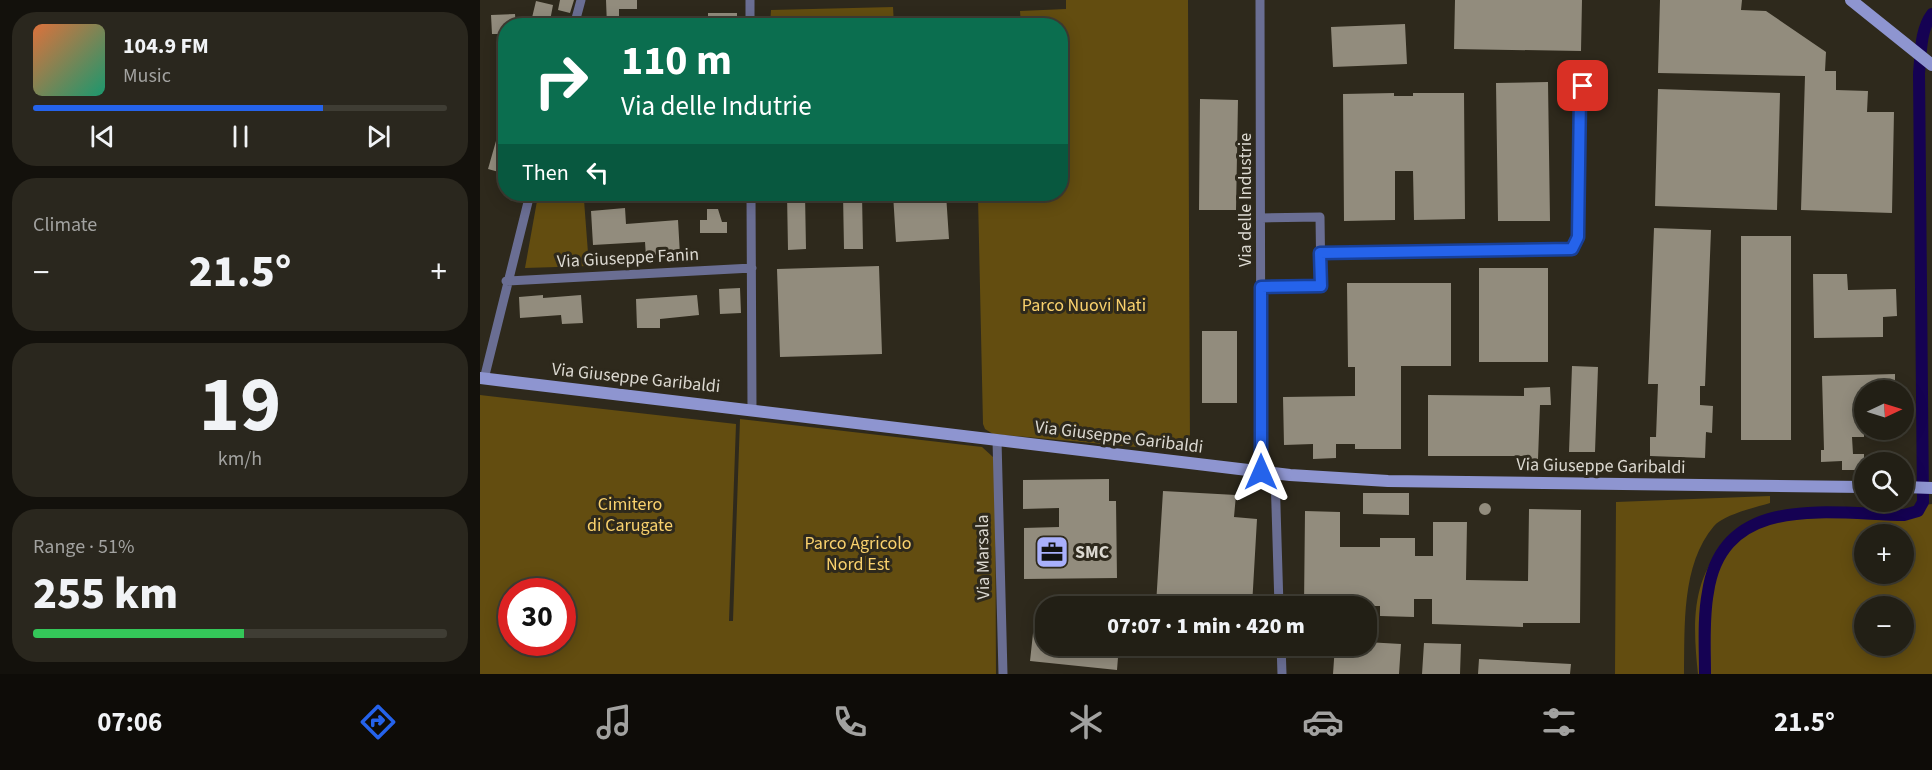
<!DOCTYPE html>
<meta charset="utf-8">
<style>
:root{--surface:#221f15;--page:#2a271e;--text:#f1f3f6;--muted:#a2a2a0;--line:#3f3d34;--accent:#2563eb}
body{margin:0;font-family:"Source Sans 3",sans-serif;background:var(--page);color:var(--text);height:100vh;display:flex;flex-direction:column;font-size:22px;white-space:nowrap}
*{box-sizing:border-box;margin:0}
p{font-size:20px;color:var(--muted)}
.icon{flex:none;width:33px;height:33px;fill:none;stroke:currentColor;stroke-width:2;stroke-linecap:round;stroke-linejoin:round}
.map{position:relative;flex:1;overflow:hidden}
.details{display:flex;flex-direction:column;gap:12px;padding:12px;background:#13110c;width:480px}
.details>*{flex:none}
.top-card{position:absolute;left:18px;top:18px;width:570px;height:183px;border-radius:24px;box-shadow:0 3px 15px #0003,0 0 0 2px var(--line);background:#0b6e4f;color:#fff;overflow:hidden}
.needle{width:39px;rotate:86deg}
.tools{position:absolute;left:1374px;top:380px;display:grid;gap:12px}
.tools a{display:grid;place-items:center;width:60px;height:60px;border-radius:50%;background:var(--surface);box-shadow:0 3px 15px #0003,0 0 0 2px var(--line);font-size:30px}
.speed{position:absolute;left:18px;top:578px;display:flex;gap:12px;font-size:30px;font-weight:700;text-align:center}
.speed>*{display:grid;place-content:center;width:78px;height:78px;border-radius:50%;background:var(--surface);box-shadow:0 3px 15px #0003,0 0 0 2px var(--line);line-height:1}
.speed .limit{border:9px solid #d22;background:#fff;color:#111}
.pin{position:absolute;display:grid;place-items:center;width:51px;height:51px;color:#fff;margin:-26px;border-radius:12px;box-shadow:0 3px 9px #0006}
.me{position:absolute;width:66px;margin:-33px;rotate:0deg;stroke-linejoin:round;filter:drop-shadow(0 0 4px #0008)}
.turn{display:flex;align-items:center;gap:21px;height:126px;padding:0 24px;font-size:27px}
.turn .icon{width:78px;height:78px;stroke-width:2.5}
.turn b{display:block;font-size:42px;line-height:51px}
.then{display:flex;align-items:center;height:57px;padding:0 24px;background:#0003;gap:12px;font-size:22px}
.big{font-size:45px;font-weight:800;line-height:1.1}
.details .widget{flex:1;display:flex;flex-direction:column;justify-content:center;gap:9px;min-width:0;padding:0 21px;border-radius:24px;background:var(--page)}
.details .dial{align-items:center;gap:0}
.dial b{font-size:78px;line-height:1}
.song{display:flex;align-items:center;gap:18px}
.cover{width:72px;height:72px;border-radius:9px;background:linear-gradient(135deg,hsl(20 70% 55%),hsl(160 70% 35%))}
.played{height:6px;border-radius:3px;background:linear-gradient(90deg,var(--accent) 70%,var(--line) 70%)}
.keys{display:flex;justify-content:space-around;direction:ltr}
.heat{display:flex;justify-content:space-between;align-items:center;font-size:33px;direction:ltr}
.charge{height:9px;border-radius:4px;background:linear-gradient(90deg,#34c759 51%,var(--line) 0)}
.trip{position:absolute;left:555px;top:596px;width:342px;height:60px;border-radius:24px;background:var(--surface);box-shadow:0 3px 15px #0003,0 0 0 2px var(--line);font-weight:800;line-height:60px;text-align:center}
.menu{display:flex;height:96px;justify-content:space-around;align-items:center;background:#0e0c08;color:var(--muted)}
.menu .icon{width:42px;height:42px}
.menu .active{color:var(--accent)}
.menu b{font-size:27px;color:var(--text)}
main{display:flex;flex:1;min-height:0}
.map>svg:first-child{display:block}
.green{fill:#634d10;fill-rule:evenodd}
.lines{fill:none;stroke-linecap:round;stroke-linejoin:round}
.canal{stroke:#150253;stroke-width:12}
.building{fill:#928c7d}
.street{stroke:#6a6e93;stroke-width:9}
.secondary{stroke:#8e95d0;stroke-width:12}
.route-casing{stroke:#184099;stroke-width:15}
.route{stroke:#2563eb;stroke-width:10}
.labels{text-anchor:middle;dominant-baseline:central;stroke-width:6;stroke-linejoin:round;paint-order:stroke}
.street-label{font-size:18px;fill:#dcd9d1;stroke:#2e291c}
.park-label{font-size:18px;fill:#f9d16d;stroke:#2e291c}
.poi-label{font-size:18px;font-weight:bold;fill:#dcd9d1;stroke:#2e291c;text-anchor:start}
</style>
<main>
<section class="details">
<div class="widget">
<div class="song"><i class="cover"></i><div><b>104.9 FM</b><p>Music</p></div></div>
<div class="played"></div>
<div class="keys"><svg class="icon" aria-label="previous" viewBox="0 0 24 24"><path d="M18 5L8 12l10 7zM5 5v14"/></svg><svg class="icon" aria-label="pause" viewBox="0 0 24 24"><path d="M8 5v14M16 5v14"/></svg><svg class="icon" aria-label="next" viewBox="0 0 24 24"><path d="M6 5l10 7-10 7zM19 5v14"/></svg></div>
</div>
<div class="widget"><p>Climate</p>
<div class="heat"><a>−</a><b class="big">21.5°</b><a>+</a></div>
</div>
<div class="widget dial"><b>19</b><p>km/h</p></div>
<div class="widget"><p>Range · 51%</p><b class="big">255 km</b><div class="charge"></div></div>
</section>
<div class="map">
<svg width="1452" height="674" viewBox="0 0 1452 674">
<rect width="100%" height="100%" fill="#2e291c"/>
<path class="green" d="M586 0H708L710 452 513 434 505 429 503 424 498 197 500 194H580V26L541 25 540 11 586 9Z
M413 7 414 25H290L291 10Z
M104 200 109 266 45 268 57 201Z
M0 395 256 424 249 621H253L260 419 502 447 513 457 515 463 516 674H0ZM32 591H82V642H32Z
M1290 496V503C1276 507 1243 515 1234 526 1201 565 1205 626 1204 674H1135L1136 502Z
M1452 504V674H1218C1213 627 1210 577 1248 542 1255 535 1265 527 1275 525 1297 518 1320 519 1343 518 1370 516 1398 514 1425 515L1433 513 1437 506ZM1384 534H1424V573H1384ZM1384 606H1424V645H1384Z"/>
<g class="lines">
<path class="canal" d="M1225 674C1225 647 1223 618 1228 592 1243 492 1350 514 1424 515L1438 511 1443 502 1439 73C1441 54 1440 30 1452 14"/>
</g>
<path class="building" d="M80 0H94L90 13 78 10Z
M126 0H157V9H139V26H127Z
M975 0H1102L1101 51 974 49Z
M1180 0H1262L1261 10 1286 11 1346 52 1345 71H1356V90L1388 91 1387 112H1414L1412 213 1321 210 1325 76 1178 73Z
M56 1 73 5 69 26H50Z
M228 13H257V26H228Z
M35 14 36 26H26V34H12L11 15Z
M925 24 927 64 853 67 851 27Z
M1068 82 1070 221H1018L1016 83Z
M1178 89 1300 93 1297 210 1175 206Z
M914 93V96H933V93H984L985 219 934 220 933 171H915V220L864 221 863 94Z
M720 99 758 100 756 210H719Z
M16 141 26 143V174L8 169Z
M307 194H325L326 249 308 250Z
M363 194H382L383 249H364Z
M413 194H466L469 239 416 242Z
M145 208 146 224 198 220 200 255 166 257 165 242 113 245 111 211Z
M227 209H238L242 222H247V233H220V220H227Z
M1174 228 1231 230 1225 386H1220V405L1233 406 1232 433 1226 432 1225 458 1170 456V437H1176L1178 384H1168Z
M1261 236H1311V440H1261Z
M399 266 402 354 300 357 297 269Z
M999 268H1068V362H999Z
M1333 274H1367L1368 290 1416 289 1417 316 1403 317V337L1334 338Z
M867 283H971V366H921V449H875V444H856V458L833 459V444L804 445 803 397 875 396V367H868Z
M260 288 261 313 240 314 239 289Z
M63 295V298L101 295 103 323 82 324 81 315 40 318 39 297Z
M217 295 219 315 180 319V328H157L156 299Z
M722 331H757V403H722Z
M1092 366 1118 367 1115 452H1089Z
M1415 374V390H1384V437H1372L1373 454H1384V470H1362V461L1341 462V450H1344L1342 376Z
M1070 387 1071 405H1060L1058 459H1043L1044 456H948V395L1044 396V388Z
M629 479V501H636L637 578 544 579V528L579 527V508L543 509V480Z
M683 491 756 495 754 517 777 519 772 606 676 605Z
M883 493H929V515L883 514Z
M999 509a6 6 0 1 1 12 0a6 6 0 1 1-12 0Z
M1049 509 1101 510 1100 623H1043V627L952 624V599H934V617L900 616V606H824L825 511 860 512V547H900V538H935V556H953V522H987L986 580 1048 581Z
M555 615 566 616V645H639L637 670 550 661Z
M886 642 921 644 919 674H853L855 645H886Z
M944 643 981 644 980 674H942Z
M999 659 1091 664 1090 674H998Z"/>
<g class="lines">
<path class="street" d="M270 0V26
M780 0 781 472
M94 26 101 0
M271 194 272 409
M781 218 840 217 841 286 781 287
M841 253 1092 249 1098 237 1100 94 1105 82
M26 281 272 268
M4 379 50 194
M517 440 523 674
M795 474 799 606
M801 645 802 674"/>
<path class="secondary" d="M1371 0 1452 65
M0 378 810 475 908 481 1384 487
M1424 487 1452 488"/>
</g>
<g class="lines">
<defs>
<path id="route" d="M781 472V287L841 286 840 253 1092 249 1098 237 1100 94 1103 86"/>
</defs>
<use href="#route" class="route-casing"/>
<use href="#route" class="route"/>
</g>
<defs>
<symbol id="office-square" viewBox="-11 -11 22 22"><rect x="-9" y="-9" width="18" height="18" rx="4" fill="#a9b0fc" stroke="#2e291c"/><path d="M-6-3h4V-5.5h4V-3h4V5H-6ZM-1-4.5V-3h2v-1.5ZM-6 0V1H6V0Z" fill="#111"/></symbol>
</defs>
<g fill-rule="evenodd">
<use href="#office-square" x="553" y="533" width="38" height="38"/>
</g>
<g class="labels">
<g class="street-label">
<text transform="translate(765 200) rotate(-90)">Via delle Industrie</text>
<text transform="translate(148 258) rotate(-3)">Via Giuseppe Fanin</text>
<text transform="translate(156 378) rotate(6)">Via Giuseppe Garibaldi</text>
<text transform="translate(639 437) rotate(7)">Via Giuseppe Garibaldi</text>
<text transform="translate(1121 466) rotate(1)">Via Giuseppe Garibaldi</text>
<text transform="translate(503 557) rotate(-91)">Via Marsala</text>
</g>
<g class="park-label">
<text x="604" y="305">Parco Nuovi Nati</text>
<text x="150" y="504">Cimitero<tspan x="150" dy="21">di Carugate</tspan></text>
<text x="378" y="543">Parco Agricolo<tspan x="378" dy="21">Nord Est</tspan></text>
</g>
<g class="poi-label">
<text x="595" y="552">SMC</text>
</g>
</g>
</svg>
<div class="tools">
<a><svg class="needle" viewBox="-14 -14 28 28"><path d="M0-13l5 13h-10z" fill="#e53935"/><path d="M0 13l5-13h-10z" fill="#a2a2a0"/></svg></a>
<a><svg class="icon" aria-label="search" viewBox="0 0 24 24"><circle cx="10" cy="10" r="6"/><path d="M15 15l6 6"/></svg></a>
<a>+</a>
<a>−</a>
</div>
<div class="speed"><div class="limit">30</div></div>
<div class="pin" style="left:1103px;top:86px;background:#d93025"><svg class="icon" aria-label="arrive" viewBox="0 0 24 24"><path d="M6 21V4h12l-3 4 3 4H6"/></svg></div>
<svg class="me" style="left:781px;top:472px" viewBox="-20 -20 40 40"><path d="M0-17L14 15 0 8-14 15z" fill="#2563eb" stroke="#fff" stroke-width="4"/></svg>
<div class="trip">07:07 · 1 min · 420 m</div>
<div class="top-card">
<div class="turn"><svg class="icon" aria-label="right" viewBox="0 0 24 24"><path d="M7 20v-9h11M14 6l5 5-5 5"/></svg><div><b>110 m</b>Via delle Indutrie</div></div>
<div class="then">Then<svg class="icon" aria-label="left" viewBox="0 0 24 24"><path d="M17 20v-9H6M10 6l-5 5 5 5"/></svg></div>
</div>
</div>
</main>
<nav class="menu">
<b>07:06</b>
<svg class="icon active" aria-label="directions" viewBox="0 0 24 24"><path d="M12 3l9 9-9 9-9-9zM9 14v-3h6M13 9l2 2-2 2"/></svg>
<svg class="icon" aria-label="music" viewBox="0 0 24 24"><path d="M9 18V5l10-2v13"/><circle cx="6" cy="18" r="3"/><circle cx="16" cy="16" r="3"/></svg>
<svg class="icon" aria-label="phone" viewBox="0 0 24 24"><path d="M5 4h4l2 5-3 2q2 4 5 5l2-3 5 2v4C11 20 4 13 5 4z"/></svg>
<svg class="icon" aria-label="climate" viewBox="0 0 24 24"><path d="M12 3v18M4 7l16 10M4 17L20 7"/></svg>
<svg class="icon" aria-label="car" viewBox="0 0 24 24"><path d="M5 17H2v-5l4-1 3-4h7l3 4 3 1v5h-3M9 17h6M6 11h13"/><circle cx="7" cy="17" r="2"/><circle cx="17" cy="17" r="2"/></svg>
<svg class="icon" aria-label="filters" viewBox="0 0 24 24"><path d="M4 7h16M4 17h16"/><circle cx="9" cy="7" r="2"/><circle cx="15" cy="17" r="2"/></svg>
<b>21.5°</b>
</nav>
